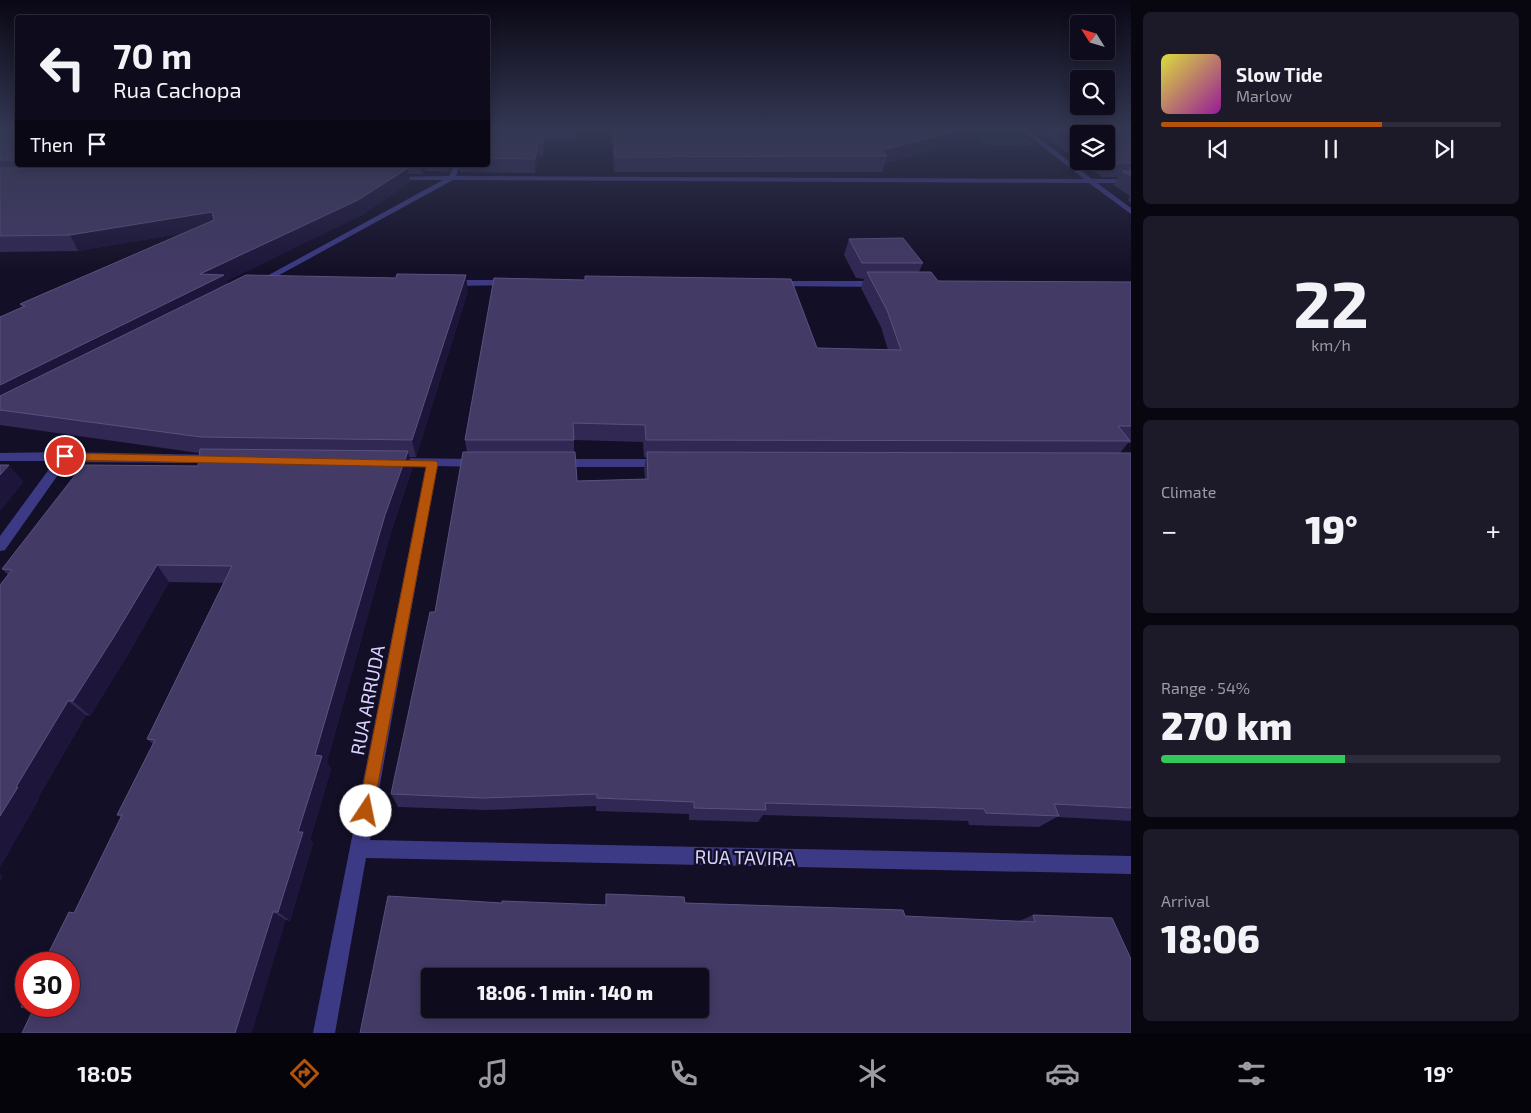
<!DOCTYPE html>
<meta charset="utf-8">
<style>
:root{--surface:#0e0b1c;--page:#1c1929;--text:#f1f3f6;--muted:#9b9ba3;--line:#2e2b3b;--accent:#b45309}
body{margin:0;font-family:"Exo 2",sans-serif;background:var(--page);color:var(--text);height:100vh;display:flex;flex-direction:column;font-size:19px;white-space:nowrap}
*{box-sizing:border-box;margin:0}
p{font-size:16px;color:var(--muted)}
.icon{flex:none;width:28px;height:28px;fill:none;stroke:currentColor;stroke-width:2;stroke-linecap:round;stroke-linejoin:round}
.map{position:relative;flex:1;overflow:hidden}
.side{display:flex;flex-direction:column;gap:12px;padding:12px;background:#08060f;width:400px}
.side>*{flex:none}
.guide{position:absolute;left:15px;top:15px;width:475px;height:152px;border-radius:5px;box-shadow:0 2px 12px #0003,0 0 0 1px var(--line);background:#0e0b1c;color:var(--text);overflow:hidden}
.needle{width:32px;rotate:307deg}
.fabs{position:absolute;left:1070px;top:15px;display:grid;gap:10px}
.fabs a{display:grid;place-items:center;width:45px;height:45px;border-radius:5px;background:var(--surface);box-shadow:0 2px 12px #0003,0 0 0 1px var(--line);font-size:25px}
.speed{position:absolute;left:15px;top:952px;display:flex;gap:10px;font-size:25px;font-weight:700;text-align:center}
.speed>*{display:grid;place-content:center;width:65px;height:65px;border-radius:50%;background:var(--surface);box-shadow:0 2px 12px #0003,0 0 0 1px var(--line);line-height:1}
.speed .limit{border:8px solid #d22;background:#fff;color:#111}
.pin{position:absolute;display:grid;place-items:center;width:42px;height:42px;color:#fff;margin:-21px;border:2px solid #fff;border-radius:50%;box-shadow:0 1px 5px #0007}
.me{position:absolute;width:55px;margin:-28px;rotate:11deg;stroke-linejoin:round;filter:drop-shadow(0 0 4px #0008)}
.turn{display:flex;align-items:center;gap:18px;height:105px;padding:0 15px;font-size:22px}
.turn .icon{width:65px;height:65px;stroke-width:2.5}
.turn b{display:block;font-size:35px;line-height:42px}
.then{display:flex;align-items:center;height:48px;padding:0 15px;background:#0003;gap:10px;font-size:19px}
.big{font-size:38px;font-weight:800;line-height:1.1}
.side .widget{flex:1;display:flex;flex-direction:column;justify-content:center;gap:8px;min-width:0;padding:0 18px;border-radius:8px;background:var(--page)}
.side .dial{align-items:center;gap:0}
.dial b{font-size:65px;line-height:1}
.song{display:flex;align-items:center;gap:15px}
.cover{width:60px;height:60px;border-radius:8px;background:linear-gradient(135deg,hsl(60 70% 55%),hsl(300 70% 35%))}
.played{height:5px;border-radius:2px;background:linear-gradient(90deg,var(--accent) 65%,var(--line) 65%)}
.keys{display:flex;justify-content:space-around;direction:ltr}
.heat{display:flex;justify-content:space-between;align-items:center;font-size:28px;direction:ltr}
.charge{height:8px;border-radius:4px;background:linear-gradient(90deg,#34c759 54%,var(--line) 0)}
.trip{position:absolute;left:421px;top:968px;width:288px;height:50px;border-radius:5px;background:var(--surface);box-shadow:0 2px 12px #0003,0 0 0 1px var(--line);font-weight:800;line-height:50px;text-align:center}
.dock{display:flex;height:80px;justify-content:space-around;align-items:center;background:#06040b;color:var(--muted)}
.dock .icon{width:35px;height:35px}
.dock .active{color:var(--accent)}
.dock b{font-size:22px;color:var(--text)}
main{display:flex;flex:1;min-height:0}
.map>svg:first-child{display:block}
.green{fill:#12302f}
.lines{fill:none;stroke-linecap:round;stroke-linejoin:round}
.minor{fill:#3d3a85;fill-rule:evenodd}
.wall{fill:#312854;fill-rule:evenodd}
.shaded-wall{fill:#1d163a}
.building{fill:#433a66;stroke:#5a527e;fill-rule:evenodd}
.route{fill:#b45309;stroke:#753606}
.labels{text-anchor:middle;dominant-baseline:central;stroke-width:5;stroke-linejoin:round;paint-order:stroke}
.near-street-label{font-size:19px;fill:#d9d4ff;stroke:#130f26}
</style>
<main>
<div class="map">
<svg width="1131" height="1033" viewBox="0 0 1131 1033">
<rect width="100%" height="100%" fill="#130f26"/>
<path class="green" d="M964 128H1011L1035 145H986Z"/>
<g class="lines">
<path class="minor" d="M1019 128H1026L1092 179H1131V183H1097L1131 208V214L1089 183 453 180 261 285 254 283 443 180H392L389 178 390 177 449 176 454 165H460L456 176 1084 179Z
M509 280 513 283 512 285 452 286 448 283 452 280Z
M774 281H879L883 284 879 287 777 286 774 285Z
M65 452 215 455 221 459 215 463 67 462 5 550 0 551V536L55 461H0V453Z
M395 458 477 459 483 463 477 467 437 466 370 840 1131 856V874L366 858 335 1033H313L426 466 391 465 389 462 391 459Z
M560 459H662L668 463 662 467H560L554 463Z"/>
</g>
<path class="wall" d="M0 128H18V165H257L255 168H259L258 165H453L449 172 426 171 422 174H409L410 182 362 215 226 281 228 284 468 291 416 457H409L412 469 391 532 327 762 331 769 310 840 313 843 290 921 286 920 33 1009 21 1007 74 913 121 817 117 815 153 744 147 739 224 583 169 582 130 651 90 716 86 715 38 798 39 799 0 867V585L8 575 2 569 198 466 199 453 0 425V317L22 307 20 304 183 233 78 251 0 252Z
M488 128H576V141H546L543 156H539L535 173 460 172 459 165H488Z
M611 128H963L958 144 885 163 882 172H614Z
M1033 128H1131V203L1128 200 1130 196 1113 185 1118 177H1102L1079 161H1106V134H1079V161Z
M849 239 923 263 919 272 938 281 1131 282V443H1128L1120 453H1131V821L1057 817 1039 827 969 825 968 821 763 815 758 822 689 820V814L596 811V806L486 810 398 807 391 794 435 612 467 452 465 440 817 348 888 350 881 327 861 288 864 279 856 278 844 255ZM574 440 643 442 644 457H646L644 469 645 479 577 481 574 452Z
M606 894 685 903 905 916 1019 921 1033 915 1131 959 502 903 605 905Z"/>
<path class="shaded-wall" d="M546 128V141L543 156V143Z
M964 129 958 144 885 163 887 156 882 150Z
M538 143 539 156 535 173V159Z
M27 165H41L42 167 32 174Z
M246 165H257L249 173Z
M421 165H425L426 171 422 174Z
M448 165H453L449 172Z
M408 168 410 182 362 215 226 281 231 291 0 409V385L200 274Z
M212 212 218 227 78 251 70 235Z
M466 275 468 291 416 457 412 440Z
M408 451 412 469 391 532 327 762 331 769 310 840 313 843 290 921 278 912 298 832 315 755 385 515Z
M9 465 24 482 0 511V475Z
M157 565 169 582 130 651 90 716 73 701Z
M68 701 86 715 38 798 39 799 0 867V816L16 787Z
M0 874 3 876 0 881Z
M273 912 286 920 252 1033H235Z"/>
<path class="building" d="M0 128H18V160H0Z
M488 128H546L543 143H538L535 159 488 158Z
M613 128H963L964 129 882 150 887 156 615 157Z
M1058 128H1131V163H1110L1106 161V134H1079V142Z
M0 168H408L358 200 200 274 224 275 0 385V317L25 306 20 304 214 220 212 212 70 235 0 236Z
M1122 171H1131V176Z
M903 238 923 263H862L849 239Z
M867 272H931L938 281 1131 282V426H1118L1130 441 646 440 645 425 573 423 574 440H465L494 278 585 280V276L791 279 817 348 901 350 887 310Z
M397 274 466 275 412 440 201 437 0 410V396L246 275 396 278Z
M200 449 408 451 385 515 315 755 322 756 298 832H303L278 912H273L235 1033H22L34 1008 21 1007 26 997V1006H69V964H43L69 912 74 913 122 815H117L155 740 147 739 232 566 157 565 115 635 73 701H68L16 787H18L0 816V585L12 570 2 569 83 465 198 466Z
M463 452H575L577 481 648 479 647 452 1131 453V808L1054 804 1059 816 986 813 984 809 765 803 766 810 694 808V802L597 798V794L483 798 391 794 430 612H435Z
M0 465H9L0 475Z
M606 894 684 897 685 903 903 910 905 916 1035 922 1033 915 1112 918 1131 959V1033H360L388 896 502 903V901L606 905ZM430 976H700V1009H430Z"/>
<linearGradient id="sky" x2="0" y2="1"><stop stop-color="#0a0815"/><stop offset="0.47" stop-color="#333752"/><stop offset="1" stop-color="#333752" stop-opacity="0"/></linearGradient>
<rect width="1131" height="273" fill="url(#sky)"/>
<path class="route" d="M65 453 436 461 438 463 372 816 366 819 360 816 358 811 426 467 65 460 59 456Z"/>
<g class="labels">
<g class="near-street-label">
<text transform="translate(367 700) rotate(-79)">RUA ARRUDA</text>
<text transform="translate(745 857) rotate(1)">RUA TAVIRA</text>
</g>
</g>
</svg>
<div class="fabs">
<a><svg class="needle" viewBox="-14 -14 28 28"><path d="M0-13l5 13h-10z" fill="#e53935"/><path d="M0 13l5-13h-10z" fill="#9b9ba3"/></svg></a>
<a><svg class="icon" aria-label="search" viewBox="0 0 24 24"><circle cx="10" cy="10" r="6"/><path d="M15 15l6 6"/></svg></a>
<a><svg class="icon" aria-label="layers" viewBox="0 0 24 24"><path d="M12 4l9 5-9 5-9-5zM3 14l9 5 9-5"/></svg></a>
</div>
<div class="speed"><div class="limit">30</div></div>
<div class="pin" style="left:65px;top:456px;background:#d93025"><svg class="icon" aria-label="arrive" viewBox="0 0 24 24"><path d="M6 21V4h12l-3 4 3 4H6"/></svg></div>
<svg class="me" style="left:366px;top:811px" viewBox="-20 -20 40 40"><circle r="19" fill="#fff"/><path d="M0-13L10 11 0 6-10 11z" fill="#b45309"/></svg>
<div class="trip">18:06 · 1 min · 140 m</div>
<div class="guide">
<div class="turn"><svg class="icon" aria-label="left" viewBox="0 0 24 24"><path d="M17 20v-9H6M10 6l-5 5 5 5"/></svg><div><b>70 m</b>Rua Cachopa</div></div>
<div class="then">Then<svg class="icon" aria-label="arrive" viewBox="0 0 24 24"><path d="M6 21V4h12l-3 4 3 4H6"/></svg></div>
</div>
</div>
<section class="side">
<div class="widget">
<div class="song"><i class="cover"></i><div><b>Slow Tide</b><p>Marlow</p></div></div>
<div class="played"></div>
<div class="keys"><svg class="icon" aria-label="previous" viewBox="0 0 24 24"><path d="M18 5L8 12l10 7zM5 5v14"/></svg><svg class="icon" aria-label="pause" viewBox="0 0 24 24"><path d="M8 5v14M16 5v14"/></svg><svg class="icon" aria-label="next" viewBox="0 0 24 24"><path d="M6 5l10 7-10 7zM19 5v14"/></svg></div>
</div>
<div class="widget dial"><b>22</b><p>km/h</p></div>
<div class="widget"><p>Climate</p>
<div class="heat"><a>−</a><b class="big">19°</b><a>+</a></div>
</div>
<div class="widget"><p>Range · 54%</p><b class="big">270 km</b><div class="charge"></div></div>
<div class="widget"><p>Arrival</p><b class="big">18:06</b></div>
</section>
</main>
<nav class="dock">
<b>18:05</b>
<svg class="icon active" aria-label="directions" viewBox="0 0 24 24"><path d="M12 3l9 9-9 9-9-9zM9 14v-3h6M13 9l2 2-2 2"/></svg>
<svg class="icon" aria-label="music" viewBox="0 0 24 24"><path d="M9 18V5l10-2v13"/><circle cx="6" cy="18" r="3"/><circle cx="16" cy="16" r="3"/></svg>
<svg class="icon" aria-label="phone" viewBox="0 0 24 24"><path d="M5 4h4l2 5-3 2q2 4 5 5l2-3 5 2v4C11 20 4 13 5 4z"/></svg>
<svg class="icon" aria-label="climate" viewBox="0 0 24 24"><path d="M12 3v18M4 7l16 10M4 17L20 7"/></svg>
<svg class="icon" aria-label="car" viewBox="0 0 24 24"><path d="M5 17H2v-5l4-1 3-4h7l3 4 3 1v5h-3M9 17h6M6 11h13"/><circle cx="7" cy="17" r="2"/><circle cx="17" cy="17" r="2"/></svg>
<svg class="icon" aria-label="filters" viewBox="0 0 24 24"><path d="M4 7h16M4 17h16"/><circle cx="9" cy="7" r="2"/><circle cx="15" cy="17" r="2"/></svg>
<b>19°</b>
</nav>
